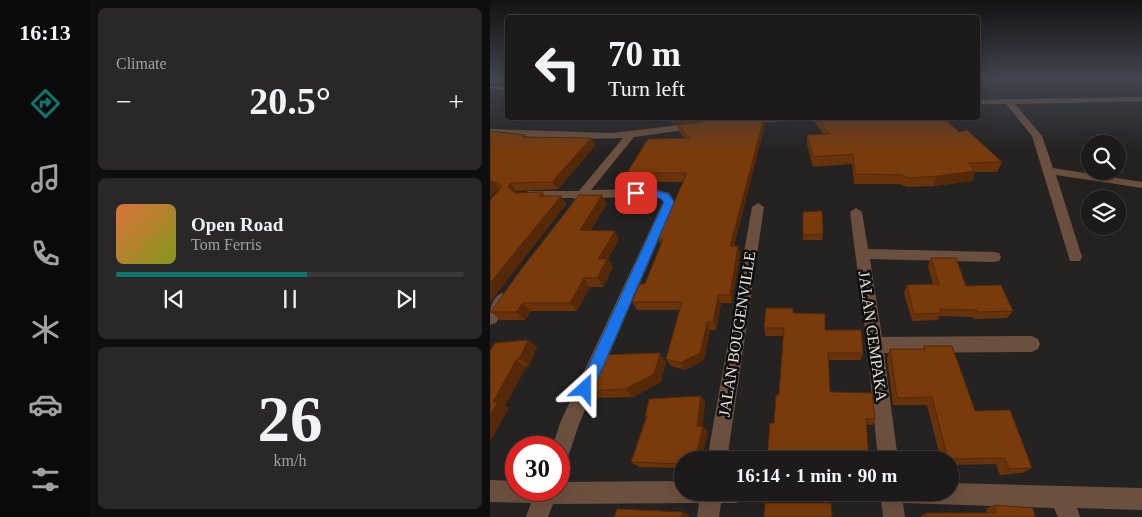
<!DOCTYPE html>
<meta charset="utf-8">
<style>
:root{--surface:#1c1a1a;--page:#292727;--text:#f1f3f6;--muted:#a0a1a2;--line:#3a3839;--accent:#0f766e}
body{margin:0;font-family:Georgia,serif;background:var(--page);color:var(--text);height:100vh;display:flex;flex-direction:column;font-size:19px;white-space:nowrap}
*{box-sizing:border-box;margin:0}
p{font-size:16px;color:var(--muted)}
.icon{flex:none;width:28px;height:28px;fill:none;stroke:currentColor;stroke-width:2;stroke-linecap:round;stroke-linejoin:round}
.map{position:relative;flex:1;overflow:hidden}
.details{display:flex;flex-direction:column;gap:8px;padding:8px;background:#0f0e0e;width:400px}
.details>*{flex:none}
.hud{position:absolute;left:15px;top:15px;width:475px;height:105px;border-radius:5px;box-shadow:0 5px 20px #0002,0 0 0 1px var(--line);background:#1c1a1a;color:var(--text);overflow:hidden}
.fabs{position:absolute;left:591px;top:135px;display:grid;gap:10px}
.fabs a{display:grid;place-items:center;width:45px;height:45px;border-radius:50%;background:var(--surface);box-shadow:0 5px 20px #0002,0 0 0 1px var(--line);font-size:25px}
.speed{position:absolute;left:15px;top:436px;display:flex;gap:10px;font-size:25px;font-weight:700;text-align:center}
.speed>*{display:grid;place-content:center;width:65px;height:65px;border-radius:50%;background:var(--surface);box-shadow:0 5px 20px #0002,0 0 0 1px var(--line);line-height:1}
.speed .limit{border:8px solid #d22;background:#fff;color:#111}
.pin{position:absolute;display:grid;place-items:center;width:42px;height:42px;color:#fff;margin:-21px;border-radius:10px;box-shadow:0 2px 8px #0006}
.me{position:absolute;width:55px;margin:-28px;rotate:24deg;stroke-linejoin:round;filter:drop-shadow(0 0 4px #0008)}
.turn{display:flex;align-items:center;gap:18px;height:105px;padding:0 20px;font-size:22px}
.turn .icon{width:65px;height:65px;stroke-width:2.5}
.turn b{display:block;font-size:35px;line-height:42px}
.big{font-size:38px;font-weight:600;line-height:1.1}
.details .card{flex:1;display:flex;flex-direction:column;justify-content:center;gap:8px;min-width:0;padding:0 18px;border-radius:8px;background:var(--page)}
.details .dial{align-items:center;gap:0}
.dial b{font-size:65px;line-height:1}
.song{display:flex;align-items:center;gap:15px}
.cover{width:60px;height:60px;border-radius:8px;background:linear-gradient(135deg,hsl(20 70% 55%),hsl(70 70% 35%))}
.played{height:5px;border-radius:2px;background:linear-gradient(90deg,var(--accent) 55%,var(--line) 55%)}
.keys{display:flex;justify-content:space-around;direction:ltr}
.heat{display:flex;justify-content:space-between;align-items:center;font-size:28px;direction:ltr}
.trip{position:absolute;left:184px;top:451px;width:285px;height:50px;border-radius:25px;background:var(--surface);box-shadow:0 5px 20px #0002,0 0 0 1px var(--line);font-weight:600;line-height:50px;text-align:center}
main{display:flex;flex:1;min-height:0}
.dock{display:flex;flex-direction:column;width:90px;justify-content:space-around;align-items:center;background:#0b0a0a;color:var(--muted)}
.dock .icon{width:35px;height:35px}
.dock .current{color:var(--accent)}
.dock b{font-size:22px;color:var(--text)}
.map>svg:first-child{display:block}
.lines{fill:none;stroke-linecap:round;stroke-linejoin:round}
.stream{fill:#98572d;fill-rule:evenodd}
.minor{fill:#6c503f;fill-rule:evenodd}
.wall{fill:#68330a}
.shaded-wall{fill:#552908}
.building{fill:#793b0c;stroke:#552908}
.route{fill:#1a73e8;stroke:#114b97}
.labels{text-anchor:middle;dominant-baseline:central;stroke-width:5;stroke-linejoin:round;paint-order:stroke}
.street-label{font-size:16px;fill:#e4e2e1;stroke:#0e0d0c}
</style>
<main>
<nav class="dock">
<b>16:13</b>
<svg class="icon current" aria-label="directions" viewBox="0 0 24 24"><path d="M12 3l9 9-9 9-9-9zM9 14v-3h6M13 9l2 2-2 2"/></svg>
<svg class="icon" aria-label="music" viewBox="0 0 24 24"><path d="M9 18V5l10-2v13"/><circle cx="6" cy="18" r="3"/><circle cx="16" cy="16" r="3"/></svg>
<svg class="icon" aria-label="phone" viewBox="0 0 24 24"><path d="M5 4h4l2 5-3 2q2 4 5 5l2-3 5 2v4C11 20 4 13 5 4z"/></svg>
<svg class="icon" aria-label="climate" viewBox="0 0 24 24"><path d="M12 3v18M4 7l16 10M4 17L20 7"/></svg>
<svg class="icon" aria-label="car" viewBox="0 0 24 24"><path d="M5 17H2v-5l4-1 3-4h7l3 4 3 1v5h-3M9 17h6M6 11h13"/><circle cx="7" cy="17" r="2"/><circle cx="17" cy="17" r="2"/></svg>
<svg class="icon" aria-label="filters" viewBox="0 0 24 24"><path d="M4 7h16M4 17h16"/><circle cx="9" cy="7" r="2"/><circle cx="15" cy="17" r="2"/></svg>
</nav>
<section class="details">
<div class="card"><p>Climate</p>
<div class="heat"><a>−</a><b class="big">20.5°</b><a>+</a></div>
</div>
<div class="card">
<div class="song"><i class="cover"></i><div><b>Open Road</b><p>Tom Ferris</p></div></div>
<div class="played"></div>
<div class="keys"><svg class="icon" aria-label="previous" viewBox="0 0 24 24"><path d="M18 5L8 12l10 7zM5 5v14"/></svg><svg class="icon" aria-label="pause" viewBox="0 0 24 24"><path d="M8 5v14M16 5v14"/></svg><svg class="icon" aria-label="next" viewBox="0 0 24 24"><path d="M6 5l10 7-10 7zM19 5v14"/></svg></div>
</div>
<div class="card dial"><b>26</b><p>km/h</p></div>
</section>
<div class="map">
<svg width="652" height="517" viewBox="0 0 652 517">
<rect width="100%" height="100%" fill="#252322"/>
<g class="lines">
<path class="stream" d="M0 86 18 88V90L0 88Z"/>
<path class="minor" d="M652 97V101L525 104 552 136 563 168 652 182V188L566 175 592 257 590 261H580L542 136 516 104H488V100Z
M254 118H301L297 121 257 123 253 120Z
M206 123 209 124V128L144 137 101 190 164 189 179 193 185 202 89 424 76 463 69 466V448H62L70 423 173 202 171 199 164 197 95 198 89 202 83 198H34L32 195 38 191H89L133 138 91 139 0 135V129L122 133Z
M268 203 274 207 237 460H217L262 207Z
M366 208 372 212 378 249 504 252 509 253 511 257 509 261 504 262 380 259 392 337 542 336 548 339 550 344 548 349 542 352 394 353 408 460H388L377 345 360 212Z
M12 293 17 295 20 299 6 323 0 325C0 312 0 298 12 293Z
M0 480 26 481V490H69V482L192 481V492H257L254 500 246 503H231L229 517H207L209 503 63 504 58 517H36L41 503 0 502Z
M460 483 652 488V510L587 508 590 517H568L564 508 413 503 415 517H393L390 492H460Z"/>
</g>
<path class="wall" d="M178 118H231L184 125Z
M322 118H454L469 132 512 162 507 172H485L482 181 444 186 417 187 409 184H364L362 164 323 167 317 144V135L333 134Z
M275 124 244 246 250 254 242 303H231L226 330H220L214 360 195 370 181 366 176 359 190 310H147L142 302 155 284 171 245 168 239 193 182H141L137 173 195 138 190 133 188 125Z
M0 131 35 135 36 137 101 138 105 146 68 189 26 191V193L53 192 55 196H71L76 204 0 302V200L10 189 0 196Z
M117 203 100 231 129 239 118 259 123 267 113 287H100L87 311H41L35 320H10L1 312Z
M333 234 332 240H313V235Z
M441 258 476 286 523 311 517 318 484 319 483 317 449 316 448 320 422 321 414 293 417 285 443 284 438 266Z
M304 313 335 330 373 353 371 360H339L340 392 385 419 383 425 284 423 289 395 293 336H276L274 328Z
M38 340 47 347 39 366 36 367 15 406 19 408 0 441 5 343Z
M434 346 485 411 542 468 532 473 510 475 506 464 460 465V460H451L437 405H403L397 358 400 349H433Z
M176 362 171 382 143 397 103 398 93 391Z
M211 396 215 402 212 426H213L218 432 211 460H192V468L149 467 141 462 156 418 155 417Z
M504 505 545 517H431V516L436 513H497L496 509Z"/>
<path class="shaded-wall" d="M182 118H231L184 125Z
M274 118 275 124 242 254 240 246Z
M101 138 105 146 68 189 62 182Z
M485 171 482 181 444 186 447 176Z
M3 181 10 189 0 196V183Z
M20 183 26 191 24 195 18 187Z
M112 195 117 203 95 239 90 230Z
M71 196 76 204 0 302V283Z
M125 231 129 239 118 259 123 267 113 287 107 278 108 259Z
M248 246 250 254 242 303 240 295Z
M94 278 100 287 87 311 80 303Z
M228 295 231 303 226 330 223 322Z
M33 303 41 311 35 320 26 312Z
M217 322 220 330 214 360 195 370 190 363Z
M38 340 47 347 39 366 29 359Z
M170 353 176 362 171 382 143 397 135 389Z
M26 360 36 367 15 406 19 408 0 441V415L3 402Z
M211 396 215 402 212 432 207 426Z
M213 426 218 432 211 460H205Z
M193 512 199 515V517H191Z"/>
<path class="building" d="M239 118H274L240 246H248L240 295H228L223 322H217L210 353 190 363 176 359 192 302H142L149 284H155L173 239H168L197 173H137L158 139 199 138 188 125Z
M328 118H454L469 132 477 130 512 162 478 163 485 171 447 176 419 178 411 175 365 174 363 154 323 157 317 135 339 134Z
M0 131 35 135 33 137 101 138 62 182 20 183 18 187 26 193 53 192 49 196H71L0 283V200L11 188V185L3 181 0 183Z
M89 195H112L90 230 125 231 108 259H117L107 278H94L80 303H33L26 312H1L32 268Z
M332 211 333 234 313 235V212Z
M441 258H466L476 286 511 285 523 311 488 312 487 310 450 309 451 313 424 314 417 285 449 284Z
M276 308H303V313L335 314V330H371L373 353H338L340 392 382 393 385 419H376L379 460H277L280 423H284L286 395H289L294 328H274Z
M38 340 29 359 26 360 3 402H8L0 415V351L5 343Z
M434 346H462L485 411 520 410 542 468 519 469 515 458 458 459 442 397 407 398 400 349H435Z
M170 353 164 374 135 389 93 391 109 355Z
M211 396 207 426H213L205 460H192V464L141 462 157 416 155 417 159 399Z
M275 503H341L342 517H274Z
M504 505 543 508 545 517H436V513H506Z
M127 509 193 512 191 517H124Z"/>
<linearGradient id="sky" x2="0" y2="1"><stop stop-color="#141313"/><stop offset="0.52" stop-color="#40454f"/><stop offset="1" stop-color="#40454f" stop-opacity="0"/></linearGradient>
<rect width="652" height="151" fill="url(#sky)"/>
<path class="route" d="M164 190 178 194 184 202 101 394 95 397 90 394 88 389 174 202C165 191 150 201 141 193L146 190Z"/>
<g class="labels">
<g class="street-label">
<text transform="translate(247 334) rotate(-81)">JALAN BOUGENVILLE</text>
<text transform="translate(383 336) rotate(82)">JALAN CEMPAKA</text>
</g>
</g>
</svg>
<div class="fabs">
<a><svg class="icon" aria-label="search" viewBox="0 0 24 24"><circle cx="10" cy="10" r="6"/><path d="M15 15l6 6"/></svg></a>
<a><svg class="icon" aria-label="layers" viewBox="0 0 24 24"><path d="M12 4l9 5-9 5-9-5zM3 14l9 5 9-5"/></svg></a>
</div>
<div class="speed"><div class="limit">30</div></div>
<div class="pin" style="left:146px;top:193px;background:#d93025"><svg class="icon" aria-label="arrive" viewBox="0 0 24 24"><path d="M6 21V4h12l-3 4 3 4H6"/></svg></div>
<svg class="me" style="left:95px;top:389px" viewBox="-20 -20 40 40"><path d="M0-17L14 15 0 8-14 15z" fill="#1a73e8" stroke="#fff" stroke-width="4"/></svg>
<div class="trip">16:14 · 1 min · 90 m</div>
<div class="hud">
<div class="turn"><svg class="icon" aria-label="left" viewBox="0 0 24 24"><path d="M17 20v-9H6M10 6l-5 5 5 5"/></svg><div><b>70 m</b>Turn left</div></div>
</div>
</div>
</main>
